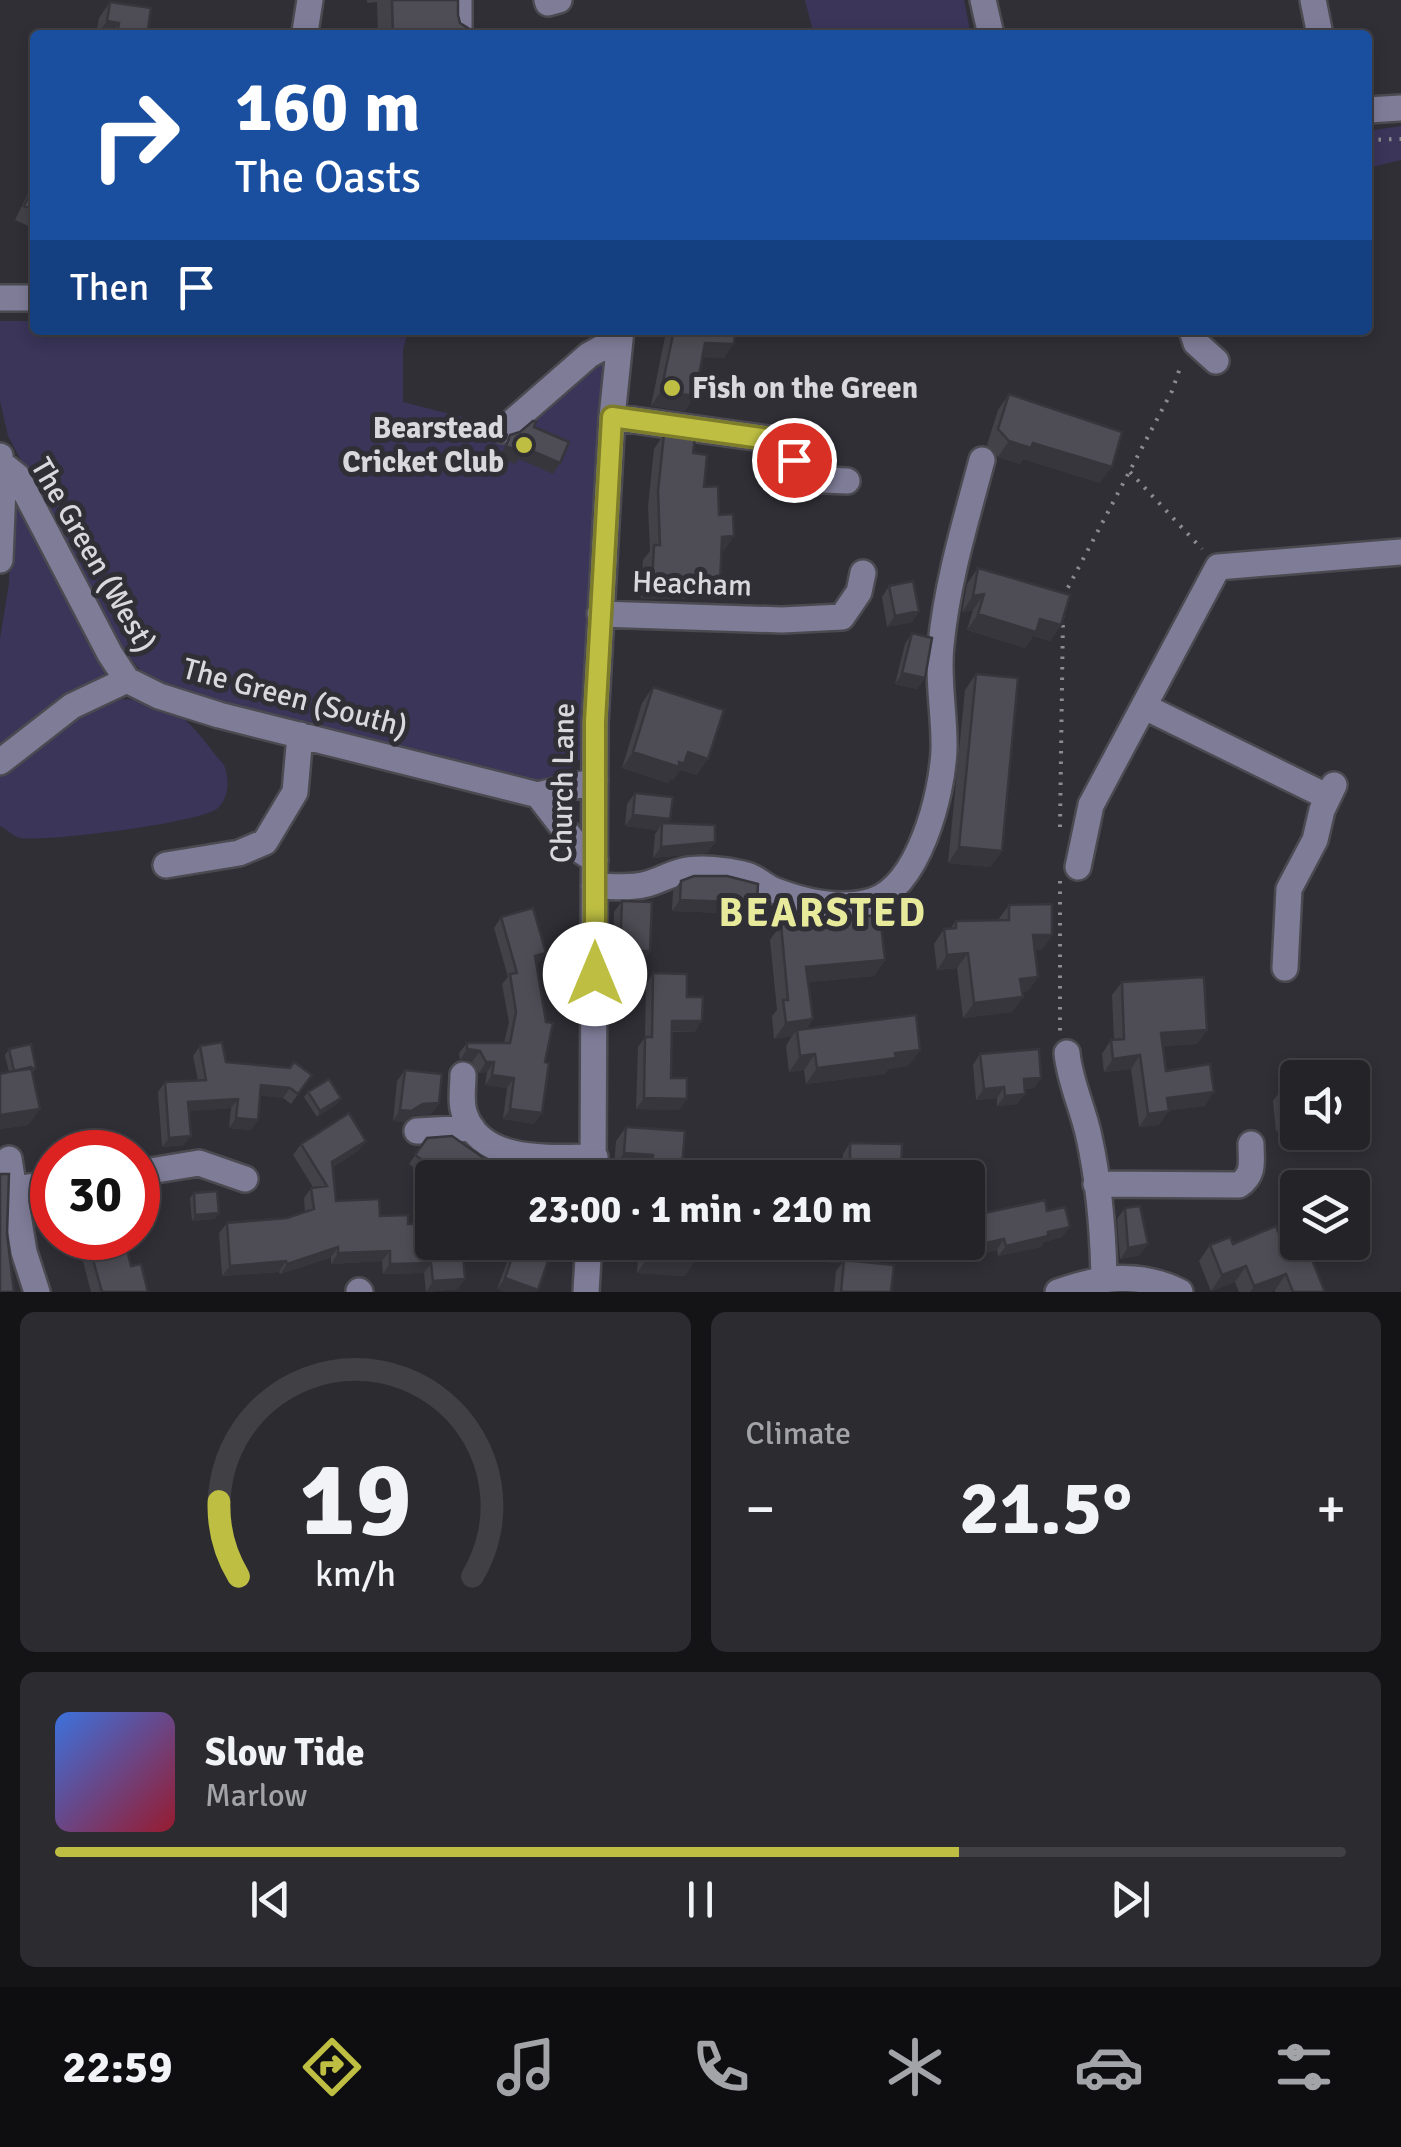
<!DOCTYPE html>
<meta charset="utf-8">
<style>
:root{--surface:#242328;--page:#2c2b30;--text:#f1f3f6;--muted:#a3a4a8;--line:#414045;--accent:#bebf42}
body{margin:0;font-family:Signika,sans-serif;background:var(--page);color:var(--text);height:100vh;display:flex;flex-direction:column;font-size:38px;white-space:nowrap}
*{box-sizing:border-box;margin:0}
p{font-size:32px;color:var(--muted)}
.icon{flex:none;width:55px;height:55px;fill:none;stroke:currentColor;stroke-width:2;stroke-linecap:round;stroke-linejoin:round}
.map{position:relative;height:1292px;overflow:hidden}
.drawer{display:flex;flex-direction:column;gap:20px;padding:20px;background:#141316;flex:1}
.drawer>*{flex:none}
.guide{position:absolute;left:30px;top:30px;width:1342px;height:305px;border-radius:10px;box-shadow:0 5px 15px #0003,0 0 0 2px var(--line);background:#1a4fa0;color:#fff;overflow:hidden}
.tools{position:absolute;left:1280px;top:1060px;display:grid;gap:20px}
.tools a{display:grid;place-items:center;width:90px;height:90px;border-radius:10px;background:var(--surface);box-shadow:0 5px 15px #0003,0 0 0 2px var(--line);font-size:50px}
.speed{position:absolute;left:30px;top:1130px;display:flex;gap:20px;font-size:50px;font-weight:700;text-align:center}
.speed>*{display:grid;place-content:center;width:130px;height:130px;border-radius:50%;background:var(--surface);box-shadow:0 5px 15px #0003,0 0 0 2px var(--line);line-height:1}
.speed .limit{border:15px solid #d22;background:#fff;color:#111}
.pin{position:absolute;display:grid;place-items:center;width:85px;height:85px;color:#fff;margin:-42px;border:5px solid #fff;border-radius:50%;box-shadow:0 2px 10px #0007}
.me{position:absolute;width:110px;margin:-55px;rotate:0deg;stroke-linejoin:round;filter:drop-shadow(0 0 8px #0008)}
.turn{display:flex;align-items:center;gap:35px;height:210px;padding:0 40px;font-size:45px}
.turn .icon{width:130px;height:130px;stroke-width:2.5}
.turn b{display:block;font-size:70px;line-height:85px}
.then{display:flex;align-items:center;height:95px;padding:0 40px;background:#0003;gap:20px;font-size:38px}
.big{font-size:75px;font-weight:700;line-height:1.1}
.drawer .card{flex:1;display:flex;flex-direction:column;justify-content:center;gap:15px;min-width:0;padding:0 35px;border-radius:15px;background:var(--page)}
.drawer .dial{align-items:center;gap:0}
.dial svg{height:260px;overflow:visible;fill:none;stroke:var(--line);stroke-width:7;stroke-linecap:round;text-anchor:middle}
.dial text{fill:var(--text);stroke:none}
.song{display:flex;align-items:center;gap:30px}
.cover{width:120px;height:120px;border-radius:15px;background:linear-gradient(135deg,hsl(220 70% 55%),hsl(350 70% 35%))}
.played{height:10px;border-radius:5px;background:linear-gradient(90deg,var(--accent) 70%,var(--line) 70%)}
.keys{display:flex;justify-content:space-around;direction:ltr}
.heat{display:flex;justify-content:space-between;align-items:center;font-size:55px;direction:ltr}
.drawer .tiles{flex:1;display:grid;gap:20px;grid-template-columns:1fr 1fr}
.card:last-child{grid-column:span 2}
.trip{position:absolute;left:415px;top:1160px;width:570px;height:100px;border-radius:10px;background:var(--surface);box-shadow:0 5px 15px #0003,0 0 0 2px var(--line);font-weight:700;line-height:100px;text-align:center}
.menu{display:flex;height:160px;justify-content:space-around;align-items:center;background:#0e0e10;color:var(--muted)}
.menu .icon{width:70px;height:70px}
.menu .active{color:var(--accent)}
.menu b{font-size:45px;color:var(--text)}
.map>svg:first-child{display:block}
.green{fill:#3a3559}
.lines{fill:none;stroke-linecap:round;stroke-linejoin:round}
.minor-casing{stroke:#4b4a51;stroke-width:30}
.path{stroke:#8b8b90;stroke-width:4;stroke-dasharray:2.5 8;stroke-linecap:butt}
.minor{stroke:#7f7c98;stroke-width:25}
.wall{fill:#434249}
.shaded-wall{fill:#37363c}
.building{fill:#4e4d55;stroke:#37363c;stroke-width:2.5}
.route-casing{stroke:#7c7c2b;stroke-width:25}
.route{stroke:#bebf42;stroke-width:18}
.poi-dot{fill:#bebf42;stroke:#302f36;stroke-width:4}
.labels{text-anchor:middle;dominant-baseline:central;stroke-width:10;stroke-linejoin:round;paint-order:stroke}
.poi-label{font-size:30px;font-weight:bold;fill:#d9d9dd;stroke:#302f36;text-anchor:start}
.street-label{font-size:30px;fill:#d9d9dd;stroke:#302f36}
.district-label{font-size:40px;font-weight:bold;letter-spacing:2.5px;fill:#e8ea9b;stroke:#302f36}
</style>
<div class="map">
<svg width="1401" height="1292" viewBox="0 0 1401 1292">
<rect width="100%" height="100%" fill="#302f36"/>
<path class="green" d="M805 0H964L971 35H814Z
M1401 126V160L1368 168V131Z
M0 321H35V330H408L403 350V402L497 426 604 355 600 501 583 755C570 775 554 783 530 782L179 693 151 681 123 651 8 436 0 401Z
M12 491 106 670 101 681 0 750V639L9 583Z
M119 699C179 701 189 722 224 765 229 779 230 796 218 808 201 823 45 842 20 838 13 836 6 829 0 826V773C35 742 71 706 119 699Z"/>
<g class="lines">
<defs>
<path id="minor" d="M459 0V35
M547 0 548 3 559 0
M983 0 991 35
M1313 0 1320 35
M308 35 305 32 310 0
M1368 110 1401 108
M0 298H35
M1192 330 1196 343 1216 361
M612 417 783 441 804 479 847 481
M503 430 589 355 620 338
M0 456 3 488 0 560
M2 464 17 476 110 654 127 680
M600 614 782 620 842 617 859 592 863 573
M1145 707 1328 797
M0 762 72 706 127 680 159 696 219 715 538 795 581 851 595 860
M538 795 595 781
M166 865 239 853 265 842 295 792 300 735
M1078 867 1091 805 1218 567 1401 552
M594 886C612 886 630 889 647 884 659 881 670 874 683 871 700 867 726 870 743 874 756 876 764 887 776 891 805 902 841 910 872 901 919 886 942 795 944 750 945 715 937 680 941 645 947 582 966 520 982 460
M1285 968 1289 889 1315 840 1322 810 1334 785
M1067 1053C1070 1083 1083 1108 1089 1137 1099 1182 1103 1231 1104 1277
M463 1075C463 1088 460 1103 465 1115 482 1165 554 1157 595 1157
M417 1131 472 1128
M9 1159 24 1252 37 1292
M138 1173 199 1163 245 1179
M593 1178 595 723 612 417 621 330
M1096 1184 1239 1185C1255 1174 1251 1161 1251 1144
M14 1189 52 1184
M359 1291 360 1292
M586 1292 589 1242
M1058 1292C1100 1277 1139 1271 1180 1292"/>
</defs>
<use href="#minor" class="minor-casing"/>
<path class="path" d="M1368 140 1401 139
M1130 472 1202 549
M1063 597 1172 391 1181 365
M1060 827 1063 616
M1060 881V1032"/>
<use href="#minor" class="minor"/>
</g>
<path class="wall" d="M367 0H458V15L460 23 471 35H378L377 2 367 3Z
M110 2 147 35H96L99 18Z
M35 179V229L15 220Z
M658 330H735L724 358 702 357 685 411 651 406 666 332H658Z
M1009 394 1100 483 1023 459 1020 464 998 457 987 445 998 410Z
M664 434 693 453 704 487 719 515 724 551H721L709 599H641L643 560 650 551 648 506 654 449Z
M978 568 1061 625 1050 641 1033 636 1025 648 967 630 973 610 962 612 967 584Z
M889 586 919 611 912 622 887 627 882 597Z
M912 633 925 678 917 689 895 684 905 644Z
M976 674 1002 851 990 867 948 863 965 690Z
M653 687 697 775 680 770 673 780 671 779 668 783 622 768 642 703Z
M635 793 670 819 668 823 715 842 707 853 653 858 655 834 658 830 625 826 627 804Z
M681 881 749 914 672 911 673 891Z
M622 901 650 951 643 962 613 961 614 912Z
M1009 905 1052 935 1042 950H1035L1038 977 1028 991 1022 992 1023 997 1012 1012 963 1018 957 968 937 970 934 944 944 929H950L956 921 998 920Z
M501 917 546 953 536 964 545 1062 534 1124 503 1119 507 1088 485 1085 487 1072 479 1073 472 1062 460 1060 459 1053 467 1043H504L509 1022 502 984 508 977 494 928Z
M781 924 885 960 874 976 808 982 813 1019 806 1029 920 1050 908 1066 888 1069 885 1074 806 1084 804 1070 789 1072 786 1046 792 1036 774 1039 772 1016 777 1010 770 940Z
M653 973 687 997 695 1032H672L671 1078 687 1099 679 1110 636 1109 638 1047 645 1037 646 984Z
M1122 982 1207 1030 1197 1044 1162 1046 1166 1071 1205 1106 1169 1110 1159 1125 1139 1127 1131 1069 1104 1072 1102 1054 1111 1040H1114L1112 995Z
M200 1046 226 1062 312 1075 291 1104 283 1098 260 1095 258 1120 251 1130 229 1128 231 1108 189 1111 184 1145 162 1147 158 1092 165 1082 198 1080 193 1056Z
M9 1049 36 1068 32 1073 40 1109 28 1125 0 1129V1074L9 1072 5 1055Z
M980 1054 1041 1078 1034 1088 1025 1089V1094L1017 1104 997 1106V1098L976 1100 973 1065Z
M405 1070 439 1103 431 1114 415 1115 404 1122 393 1121 397 1081Z
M1281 1090 1298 1129 1276 1132 1273 1101Z
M308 1092 337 1104 317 1117 304 1097Z
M626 1127 682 1167 699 1178H642L643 1169 614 1167 616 1141Z
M427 1138 491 1178H432V1181L409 1164Z
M366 1141 358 1151 333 1167 336 1201 408 1224 423 1240 458 1289 426 1292 424 1273 383 1274 382 1261 331 1264V1257L280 1274 279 1272 222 1276 219 1233 227 1223 287 1218 305 1212 304 1198 311 1188 313 1187 293 1155 301 1144Z
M850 1143 901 1178H842L843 1154Z
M514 1163 554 1178H506V1174Z
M194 1193 219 1213 215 1219 192 1221 190 1198Z
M1125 1208 1140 1255 1120 1259 1117 1219Z
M1047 1211 1062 1237 1044 1242 1041 1247 998 1256 997 1250 969 1256 966 1242 968 1220 971 1216Z
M77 1238H124L131 1266 148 1292H91Z
M639 1242H696L685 1276 637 1273Z
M827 1242H858L852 1261 891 1292H834L836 1271 842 1263 825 1262Z
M1233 1244 1287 1253 1325 1292H1275V1290L1269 1292H1239L1235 1282 1211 1291 1199 1261 1210 1245Z
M516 1246 538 1290 497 1289 509 1257Z"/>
<path class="shaded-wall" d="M107 21 119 23 110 35H97Z
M705 343 734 344 724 358 695 357Z
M661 391 695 396 685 411 651 406Z
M1009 441 1033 443 1112 467 1100 483 1023 459 1020 464 998 457Z
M506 446 525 448 560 463 553 474 519 459 515 464 498 457Z
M734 536 724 551 711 552 722 537Z
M652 584H720L709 599H641Z
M984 594 973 610 962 612 973 596Z
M919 611 912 622 887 627 895 616Z
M978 614 1040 619 1061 625 1050 641 1033 636 1025 648 967 630Z
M902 673 925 678 917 689 895 684Z
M633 752H688L708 759 697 775 680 770 673 780 671 779 668 783 622 768Z
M633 815 670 819 663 830 662 823 658 830 625 826Z
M715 842 707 853 653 858 661 847Z
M959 847 1002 851 990 867 948 863Z
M680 900 757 903 749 914 672 911Z
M1033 935H1052L1042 950H1022Z
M620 951H650L643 962 613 961Z
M546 953 539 963 528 967 535 956Z
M968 953 957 968 937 970 947 955Z
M885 960 874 976 795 983 806 967Z
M1038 977 1028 991 1010 994 1020 979Z
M1023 997 1012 1012 963 1018 974 1003Z
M813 1019 801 1035 797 1030 792 1036 774 1039 786 1023Z
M672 1021H702L695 1032 665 1031Z
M1207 1030 1197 1044 1151 1046 1161 1033Z
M467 1049 480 1051 472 1062 460 1060Z
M920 1050 908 1066 888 1069 885 1074 806 1084 817 1068Z
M815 1054 804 1070 789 1072 800 1056Z
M1140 1055 1131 1069 1104 1072 1113 1059Z
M486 1062H494L487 1072 479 1073Z
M492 1075 514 1078 507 1088 485 1085Z
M1041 1078 1034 1088 1016 1090 1024 1079Z
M261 1085 290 1088 283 1098 254 1095Z
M1004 1087 997 1098 976 1100 984 1089Z
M1214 1092 1205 1106 1158 1112 1167 1098Z
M1025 1094 1017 1104 997 1106 1005 1096Z
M341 1098 337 1104 317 1117 320 1111Z
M644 1098 687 1099 679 1110 636 1109Z
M238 1099 231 1108 181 1112 188 1102Z
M439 1103 431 1114 415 1115 404 1122 393 1121 400 1110 423 1104Z
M40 1109 28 1125 0 1129V1115Z
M510 1109 542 1113 534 1124 503 1119Z
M1169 1111 1159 1125 1139 1127 1148 1114Z
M236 1118 258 1120 251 1130 229 1128Z
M1298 1119V1129L1276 1132 1284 1121Z
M191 1136 184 1145 162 1147 169 1138Z
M366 1141 358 1151 325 1172 332 1162Z
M624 1153 653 1155 643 1169 614 1167Z
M219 1213 215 1219 192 1221 195 1215Z
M1070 1227 1062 1237 1044 1242 1041 1247 998 1256 1006 1246Z
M1004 1239 997 1250 969 1256 977 1245Z
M1148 1244 1140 1255 1120 1259 1128 1248Z
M338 1247 331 1257 280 1274 287 1264Z
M390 1251 382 1261 331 1264 338 1253Z
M833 1251 857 1253 849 1264 844 1260 842 1263 825 1262Z
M647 1259 695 1261 685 1276 637 1273Z
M286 1261 279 1272 222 1276 230 1266Z
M431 1263 424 1273 383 1274 390 1264Z
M1246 1266 1235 1282 1211 1291 1222 1275Z
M1286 1274 1275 1290 1269 1292H1250L1254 1286Z
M505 1278 538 1290 536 1292H505L497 1289Z
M465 1279 458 1289 426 1292 433 1281Z"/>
<path class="building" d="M392 0H458V15L460 23 471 30V35H393Z
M110 2 151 8 147 35H117L119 23 107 21Z
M35 184V210L24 206Z
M674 330H735L734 344 705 343 695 396 661 391Z
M1009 394 1122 432 1112 467 1033 443 1031 448 1009 441 998 429Z
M533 421 536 422 534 427 569 442 560 463 525 448 523 453 506 446 510 435 520 432Z
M664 434 695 437 693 453 707 455 704 487 718 486 719 515 733 514 734 536 722 537 720 584H652L654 545H660L658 491Z
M978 568 1070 595 1061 625 1040 619 1036 632 978 614 984 594 973 596Z
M913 581 919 611 895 616 889 586Z
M912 633 932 638 925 678 902 673Z
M976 674 1018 678 1002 851 959 847Z
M653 687 724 710 708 759 688 752 684 764 679 762V767L633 752Z
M635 793 673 797 670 819 633 815Z
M662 823 715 825V842L661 847Z
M694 876H727L758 884 757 903 680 900 681 881Z
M622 901 652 902 650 951H620Z
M1052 904V935H1033L1038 977 1020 979 1023 997 974 1003 968 953 947 955 944 929 956 928V921L1009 920V905Z
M533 908 546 953 535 956 546 1022 553 1023 545 1062 549 1063 542 1113 510 1109 514 1078 492 1075 494 1062H486L480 1051 467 1049V1043H510L516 1012 510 974 517 973 501 917Z
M880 915 885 960 806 967 813 1019 786 1023 783 1000H788L781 924Z
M653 973 687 974V997H703L702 1021H672L671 1078H687V1099L644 1098 645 1037H652Z
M1204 977 1207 1030 1161 1033 1166 1071 1210 1064 1214 1092 1167 1098 1169 1111 1148 1114 1140 1055 1113 1059 1111 1040 1124 1039 1122 982Z
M916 1015 920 1050 895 1053 896 1058 817 1068 815 1054 800 1056 797 1030Z
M222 1042 226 1062 290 1068 294 1062 312 1075 298 1094 290 1088 261 1085 258 1120 236 1118 238 1099 188 1102 191 1136 169 1138 165 1082 206 1080 200 1046Z
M31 1044 36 1068 14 1071 9 1049Z
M1039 1049 1041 1078 1024 1079 1025 1094 1005 1096 1004 1087 984 1089 980 1054Z
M31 1067 40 1109 0 1115V1074Z
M405 1070 442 1074 439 1103 423 1104 411 1111 400 1110Z
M329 1079 341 1098 320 1111 308 1092Z
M1298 1089V1119L1284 1121 1281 1090Z
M349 1113 366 1141 332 1162 336 1201 379 1199 380 1216 408 1215V1224H422L423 1240 432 1239V1242H462L465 1279 433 1281 431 1263 390 1264V1251L338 1253V1247L287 1264 286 1261 230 1266 227 1223 287 1218 314 1209 311 1188 327 1186 301 1144Z
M626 1127 685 1131 682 1167 700 1168 699 1178H652L653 1155 624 1153Z
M452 1136 498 1168 490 1178H464L458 1173 455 1178H448L415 1155 427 1138Z
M850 1143 902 1144 901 1178H850Z
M514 1163H554V1178H514Z
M0 1174H9L7 1234 14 1292H0Z
M217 1191 219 1213 195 1215 194 1193Z
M1045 1200 1047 1211 1065 1207 1070 1227 1048 1232V1236L1006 1246 1004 1239 977 1245 971 1216Z
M1140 1206 1148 1244 1128 1248 1125 1208Z
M1276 1226 1287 1253 1306 1245 1325 1292H1293L1286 1274 1254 1286 1246 1266 1222 1275 1210 1245 1230 1237 1233 1244Z
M87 1238H124L131 1266 141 1264 148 1292H102Z
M648 1242H696L695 1261 647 1259Z
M834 1242H858L857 1253 833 1251Z
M516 1246 549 1258 538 1290 505 1278Z
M844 1260 894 1265 891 1292H841Z"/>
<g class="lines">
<defs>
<path id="route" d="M595 974V722L612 417 783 441 794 460"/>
</defs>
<use href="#route" class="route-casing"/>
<use href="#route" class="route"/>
</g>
<g class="poi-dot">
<circle cx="672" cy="388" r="10"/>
<circle cx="524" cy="445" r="10"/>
</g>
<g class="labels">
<g class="poi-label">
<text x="692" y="388">Fish on the Green</text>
<text x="504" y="428" text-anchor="end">Bearstead<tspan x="504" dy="34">Cricket Club</tspan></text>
</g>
<g class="street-label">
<text transform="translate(93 555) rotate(60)">The Green (West)</text>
<text transform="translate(692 584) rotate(2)">Heacham</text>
<text transform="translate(295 698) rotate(15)">The Green (South)</text>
<text transform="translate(563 783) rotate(-89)">Church Lane</text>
</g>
<g class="district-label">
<text x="823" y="913">BEARSTED</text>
</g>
</g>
</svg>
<div class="tools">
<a><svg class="icon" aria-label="sound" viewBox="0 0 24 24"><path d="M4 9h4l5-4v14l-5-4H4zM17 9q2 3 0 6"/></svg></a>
<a><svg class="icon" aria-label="layers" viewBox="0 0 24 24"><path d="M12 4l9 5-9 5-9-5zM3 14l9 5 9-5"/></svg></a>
</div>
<div class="speed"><div class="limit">30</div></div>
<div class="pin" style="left:794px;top:460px;background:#d93025"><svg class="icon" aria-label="arrive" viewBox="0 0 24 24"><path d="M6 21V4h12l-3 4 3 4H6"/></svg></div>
<svg class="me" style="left:595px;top:974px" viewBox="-20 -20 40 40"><circle r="19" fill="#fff"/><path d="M0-13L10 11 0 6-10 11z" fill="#bebf42"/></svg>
<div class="trip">23:00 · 1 min · 210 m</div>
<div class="guide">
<div class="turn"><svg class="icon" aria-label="right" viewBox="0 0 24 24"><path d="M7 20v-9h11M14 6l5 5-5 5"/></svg><div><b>160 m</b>The Oasts</div></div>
<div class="then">Then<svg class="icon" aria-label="arrive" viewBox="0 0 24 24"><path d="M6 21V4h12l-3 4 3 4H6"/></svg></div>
</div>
</div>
<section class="drawer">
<div class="tiles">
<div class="card dial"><svg viewBox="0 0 100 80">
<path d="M14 69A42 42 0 1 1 86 69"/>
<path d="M14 69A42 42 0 0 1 8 46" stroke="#bebf42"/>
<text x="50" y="56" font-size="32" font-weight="700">19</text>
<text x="50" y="72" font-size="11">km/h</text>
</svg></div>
<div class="card"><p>Climate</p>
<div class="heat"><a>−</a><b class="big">21.5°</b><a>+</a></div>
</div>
<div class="card">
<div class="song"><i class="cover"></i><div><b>Slow Tide</b><p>Marlow</p></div></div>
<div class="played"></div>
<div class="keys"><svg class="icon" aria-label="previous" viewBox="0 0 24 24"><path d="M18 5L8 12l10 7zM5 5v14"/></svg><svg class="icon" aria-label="pause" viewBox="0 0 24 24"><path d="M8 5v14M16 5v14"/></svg><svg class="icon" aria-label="next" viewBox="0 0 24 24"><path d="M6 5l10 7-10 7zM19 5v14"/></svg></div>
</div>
</div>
</section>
<nav class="menu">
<b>22:59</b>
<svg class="icon active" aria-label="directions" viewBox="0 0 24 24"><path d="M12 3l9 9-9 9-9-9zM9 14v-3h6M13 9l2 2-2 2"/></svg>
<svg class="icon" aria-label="music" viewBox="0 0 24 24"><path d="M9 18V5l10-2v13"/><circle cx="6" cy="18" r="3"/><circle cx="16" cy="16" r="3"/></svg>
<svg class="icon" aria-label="phone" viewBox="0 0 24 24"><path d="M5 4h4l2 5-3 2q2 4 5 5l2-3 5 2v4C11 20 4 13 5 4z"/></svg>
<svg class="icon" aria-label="climate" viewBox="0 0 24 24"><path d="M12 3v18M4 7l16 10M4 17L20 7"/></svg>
<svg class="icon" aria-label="car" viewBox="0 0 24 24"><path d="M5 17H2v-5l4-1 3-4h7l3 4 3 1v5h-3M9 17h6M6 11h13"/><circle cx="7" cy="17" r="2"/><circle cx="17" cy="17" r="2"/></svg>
<svg class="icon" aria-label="filters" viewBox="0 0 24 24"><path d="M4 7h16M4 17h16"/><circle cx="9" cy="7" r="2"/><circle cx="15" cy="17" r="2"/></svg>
</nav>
